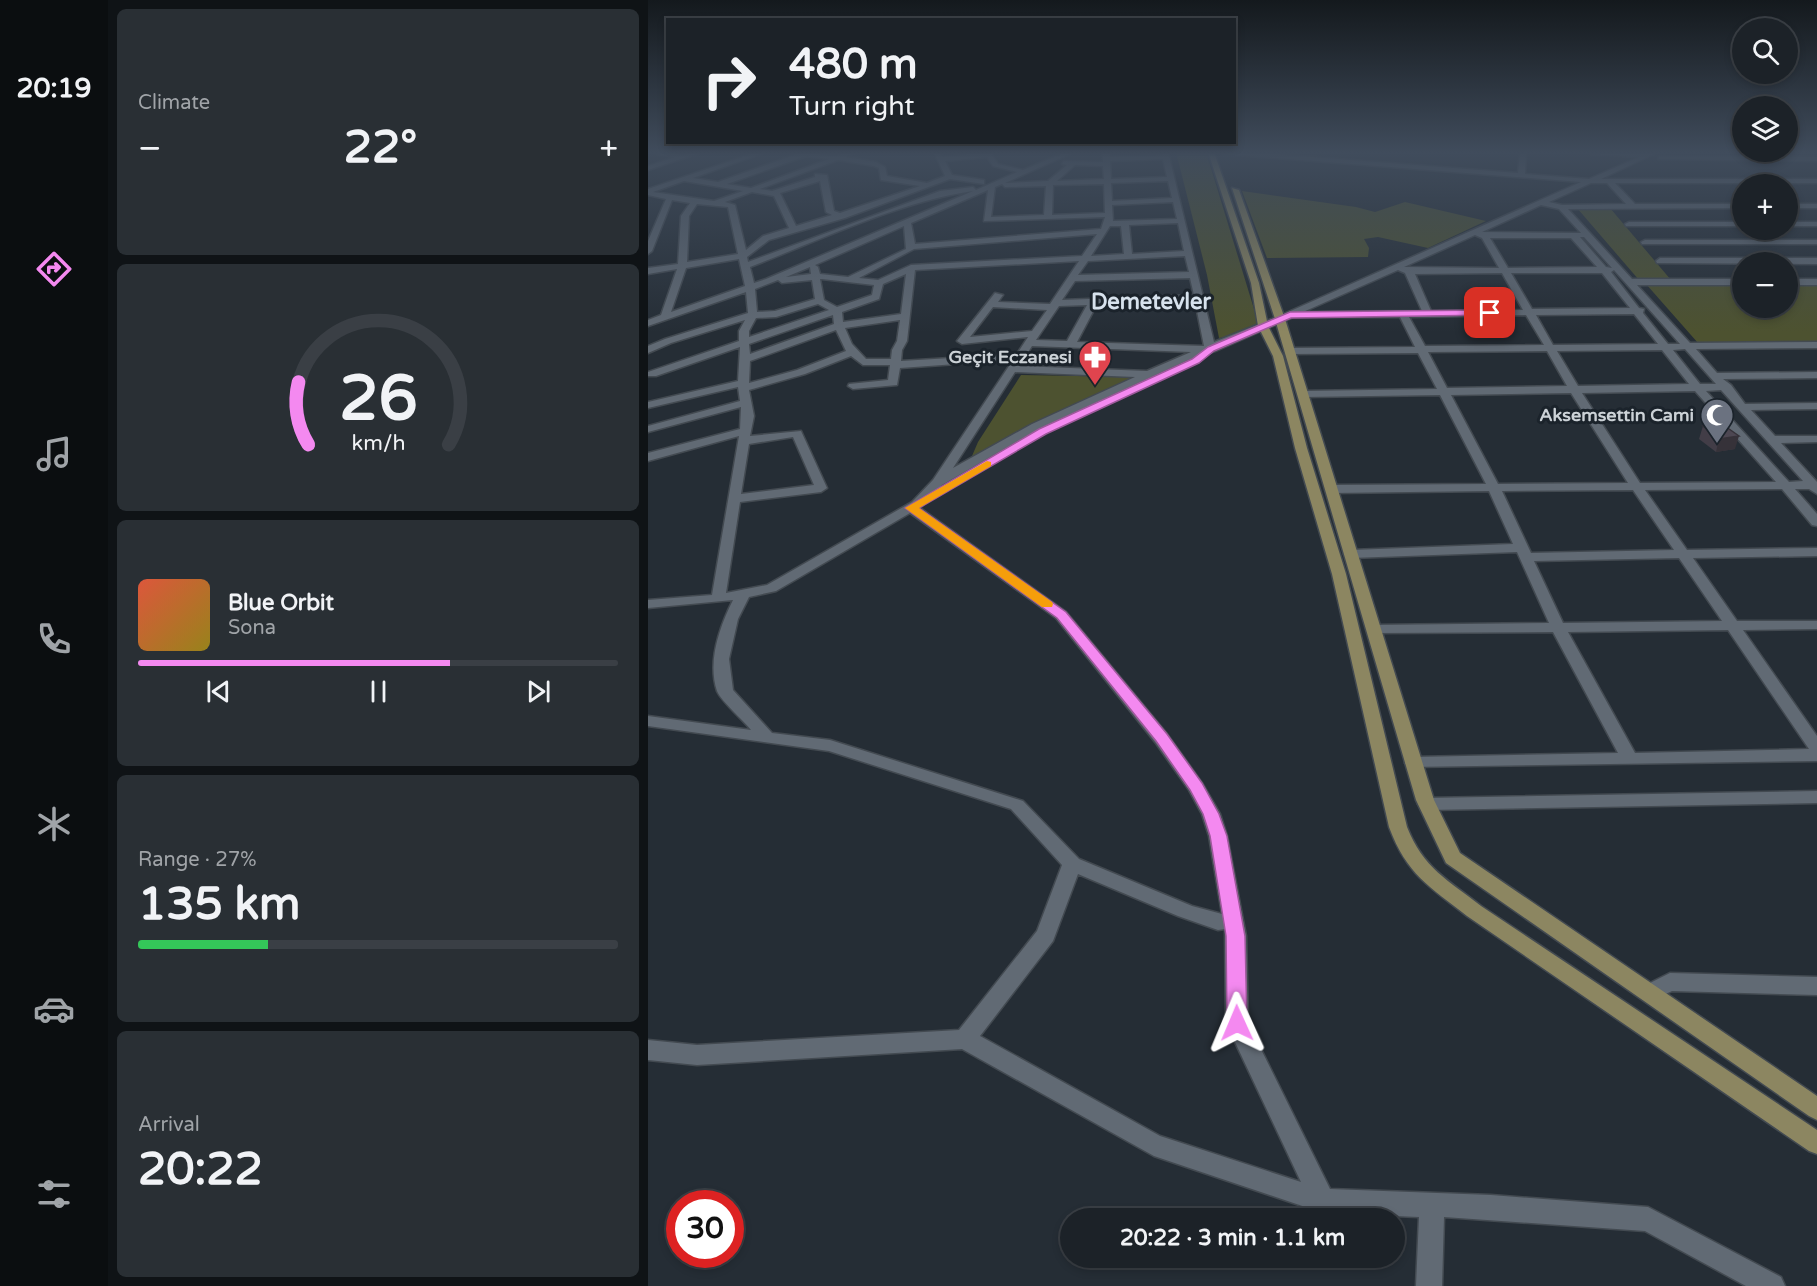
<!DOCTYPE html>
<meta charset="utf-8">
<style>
:root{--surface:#1c2228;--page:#292f34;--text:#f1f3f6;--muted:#a0a4a8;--line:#3a3f45;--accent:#f489f0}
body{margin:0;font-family:"Varela Round",sans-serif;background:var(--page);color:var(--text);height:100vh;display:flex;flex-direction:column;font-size:22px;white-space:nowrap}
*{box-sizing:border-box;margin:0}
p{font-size:20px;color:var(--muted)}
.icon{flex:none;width:33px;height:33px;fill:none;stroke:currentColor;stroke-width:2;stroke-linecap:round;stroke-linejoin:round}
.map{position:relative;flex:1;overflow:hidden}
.side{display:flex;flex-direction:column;gap:9px;padding:9px;background:#0f1316;width:540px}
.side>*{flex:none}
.guide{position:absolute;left:18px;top:18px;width:570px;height:126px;border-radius:0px;box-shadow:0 3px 9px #0003,0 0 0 2px var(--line);background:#1c2228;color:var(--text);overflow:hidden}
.controls{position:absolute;left:1084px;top:18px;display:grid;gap:12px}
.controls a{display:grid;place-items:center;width:66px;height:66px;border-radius:50%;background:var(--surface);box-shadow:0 3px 9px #0003,0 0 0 2px var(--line);font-size:30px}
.speed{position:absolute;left:18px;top:1190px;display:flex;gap:12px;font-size:30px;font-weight:700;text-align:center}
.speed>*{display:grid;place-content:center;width:78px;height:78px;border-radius:50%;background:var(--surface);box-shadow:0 3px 9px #0003,0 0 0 2px var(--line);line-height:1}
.speed .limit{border:9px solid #d22;background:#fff;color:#111}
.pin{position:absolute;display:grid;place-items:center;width:51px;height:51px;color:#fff;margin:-26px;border-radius:12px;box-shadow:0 3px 9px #0006}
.me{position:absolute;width:66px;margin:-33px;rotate:359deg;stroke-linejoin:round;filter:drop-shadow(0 0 4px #0008)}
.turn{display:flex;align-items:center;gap:21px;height:126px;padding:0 24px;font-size:27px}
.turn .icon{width:78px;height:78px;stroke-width:2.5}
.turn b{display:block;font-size:42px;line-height:51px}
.big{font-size:45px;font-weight:700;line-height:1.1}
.side .tile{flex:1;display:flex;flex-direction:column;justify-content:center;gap:9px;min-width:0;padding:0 21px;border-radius:9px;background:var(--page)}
.side .dial{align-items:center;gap:0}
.dial svg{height:156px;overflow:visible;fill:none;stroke:var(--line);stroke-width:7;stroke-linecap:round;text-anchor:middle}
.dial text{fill:var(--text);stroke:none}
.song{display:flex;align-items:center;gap:18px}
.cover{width:72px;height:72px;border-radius:9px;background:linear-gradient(135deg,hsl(10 70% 55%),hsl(50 70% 35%))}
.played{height:6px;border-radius:3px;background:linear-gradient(90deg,var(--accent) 65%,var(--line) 65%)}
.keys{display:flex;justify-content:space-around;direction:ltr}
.heat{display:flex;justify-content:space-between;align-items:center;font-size:33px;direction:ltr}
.charge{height:9px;border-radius:4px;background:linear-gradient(90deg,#34c759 27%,var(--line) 0)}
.trip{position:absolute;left:412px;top:1208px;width:345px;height:60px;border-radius:30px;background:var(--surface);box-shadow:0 3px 9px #0003,0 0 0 2px var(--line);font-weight:700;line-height:60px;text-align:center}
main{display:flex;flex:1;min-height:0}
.tabs{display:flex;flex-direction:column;width:108px;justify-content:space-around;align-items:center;background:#0b0e10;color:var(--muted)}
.tabs .icon{width:42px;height:42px}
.tabs .active{color:var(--accent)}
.tabs b{font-size:27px;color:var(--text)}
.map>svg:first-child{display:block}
.green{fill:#4d5230}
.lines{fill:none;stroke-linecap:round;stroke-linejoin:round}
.minor-casing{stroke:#434a51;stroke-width:3}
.major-casing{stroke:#434a51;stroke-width:3}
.minor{fill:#616a74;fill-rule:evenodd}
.major{fill:#8c8661;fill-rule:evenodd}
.wall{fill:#423d47}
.shaded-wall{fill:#363239}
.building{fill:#4d4752;stroke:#363239;stroke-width:1.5}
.route{fill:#f489f0;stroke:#9f599c;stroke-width:1.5}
.slow{fill:#f59e0b}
.labels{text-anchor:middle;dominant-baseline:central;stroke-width:6;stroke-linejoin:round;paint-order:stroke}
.far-poi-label{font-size:18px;font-weight:bold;fill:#ccd2d7;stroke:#1b232b;text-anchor:end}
.far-district-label{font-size:22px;font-weight:bold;fill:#d7e2ed;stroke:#1b232b}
</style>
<main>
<nav class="tabs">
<b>20:19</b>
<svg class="icon active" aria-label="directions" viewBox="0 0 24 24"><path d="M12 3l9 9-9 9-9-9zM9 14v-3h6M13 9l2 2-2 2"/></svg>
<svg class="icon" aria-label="music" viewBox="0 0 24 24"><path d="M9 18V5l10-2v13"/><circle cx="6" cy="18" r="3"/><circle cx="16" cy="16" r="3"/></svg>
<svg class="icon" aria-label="phone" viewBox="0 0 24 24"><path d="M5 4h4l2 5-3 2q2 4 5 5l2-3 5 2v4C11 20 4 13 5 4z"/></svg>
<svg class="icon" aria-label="climate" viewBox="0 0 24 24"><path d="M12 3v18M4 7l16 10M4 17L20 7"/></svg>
<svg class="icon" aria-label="car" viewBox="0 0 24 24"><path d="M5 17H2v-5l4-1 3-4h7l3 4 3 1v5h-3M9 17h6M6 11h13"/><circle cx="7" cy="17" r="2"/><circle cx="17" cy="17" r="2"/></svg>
<svg class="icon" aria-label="filters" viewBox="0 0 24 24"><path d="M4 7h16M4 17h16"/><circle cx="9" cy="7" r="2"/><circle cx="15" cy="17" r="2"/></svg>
</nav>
<section class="side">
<div class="tile"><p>Climate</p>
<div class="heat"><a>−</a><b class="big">22°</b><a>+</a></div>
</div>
<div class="tile dial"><svg viewBox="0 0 100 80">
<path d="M14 69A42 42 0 1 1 86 69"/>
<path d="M14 69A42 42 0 0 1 9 37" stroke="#f489f0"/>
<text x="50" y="56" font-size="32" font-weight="700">26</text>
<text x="50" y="72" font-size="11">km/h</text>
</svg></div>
<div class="tile">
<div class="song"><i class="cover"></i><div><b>Blue Orbit</b><p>Sona</p></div></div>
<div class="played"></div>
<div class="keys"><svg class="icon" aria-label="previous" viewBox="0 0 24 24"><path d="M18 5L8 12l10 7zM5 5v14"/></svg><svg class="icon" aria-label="pause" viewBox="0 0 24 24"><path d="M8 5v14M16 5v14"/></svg><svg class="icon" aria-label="next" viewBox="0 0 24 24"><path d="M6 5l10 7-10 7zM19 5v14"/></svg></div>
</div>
<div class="tile"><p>Range · 27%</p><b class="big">135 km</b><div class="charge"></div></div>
<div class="tile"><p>Arrival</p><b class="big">20:22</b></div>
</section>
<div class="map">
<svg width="1169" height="1286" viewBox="0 0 1169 1286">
<rect width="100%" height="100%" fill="#252d35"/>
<path class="green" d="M528 152H558L610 322C601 333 585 337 571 338L559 275Z
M594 191 708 207 727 212 757 202 838 221 780 248 730 237 716 239 721 248 720 257 619 258Z
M929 208H962L1023 280H991Z
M998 284H1095V308H1140V284H1169V342L1050 343Z
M373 375 487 377 329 457 324 456 330 442Z"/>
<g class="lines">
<defs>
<path id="minor" d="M0 152 35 155 54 152 0 170V166L27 157Z
M109 152H118L45 178 70 182 149 154 143 152 188 156 200 152H209L197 157 228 162 237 167 239 176 279 183 297 176 286 152H292L295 157 342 152 350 164 375 170 418 152H426L357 183 400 181 419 165 414 164 416 161 455 162V152H461L462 157 514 155V152H520L566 342 629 317 933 182 576 154 573 152H598L870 173 872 152H878L877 174 941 179 991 157 943 154 940 152H1010L953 179H1169V183H967L987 204H1095V208L920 209 984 279H1095V285H989L1042 343 1169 342V348L1048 349 1069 373 1169 372V378L1075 379 1083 385 1097 404 1169 403V409L1103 410 1127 436H1169V442L1133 443 1169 482V494L1161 489H1147L1169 514V526L1164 525 1134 489 997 490 1039 550 1169 548V556L1045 558 1089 621H1169V629L1095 630 1169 736V761L760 767 757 763 760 759 766 757 970 753 905 632 726 633 719 629 726 625 901 623 869 552 703 558 696 554 703 550 865 544 841 491 684 493 678 489 684 485 838 484 792 395 655 397 650 394 655 391 789 389 770 353 642 354 637 351 642 348 767 347 752 317H645L567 351 540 360 392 428 294 485 272 508 418 612 519 734 554 783 572 814 579 836 598 936 600 1023 682 1189 843 1195 1000 1207 1133 1277 1137 1286H1098L997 1231 796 1217 794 1286H768L771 1217 675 1213 506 1156 314 1049 49 1065 0 1060V1040L49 1045 311 1030 389 931 414 865 363 809 181 751 0 726V716L103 730C95 720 73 701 69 691 59 661 72 626 85 600L0 608V600L64 595 91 436 0 461V453L92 429 93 407 0 432V426L92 401 90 387 0 408V402L90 381 92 347 8 376H0V372L91 341V331L97 320 23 343 0 353V346L17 339 100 313 98 292 0 326V320L13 315 29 269 0 274V268L30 264 33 216 42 203 24 200 4 251 0 254V241L18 199 0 195V189ZM158 156 181 159 103 188 79 184ZM339 157 345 166 369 172 328 190 325 187 292 191 100 262 99 257 121 240 197 218 302 179 336 184V180L304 175 297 161ZM515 159 519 177 463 179 462 161ZM190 160 226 166 231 168 233 180 272 186 192 213 186 211 179 175 167 174V177L124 191 112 189ZM427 165 455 166 456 179 409 181ZM36 181 95 191 66 201 5 192ZM172 181 178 212 184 215 148 226 132 193ZM520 181 524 198 464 201 463 183ZM943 183H959L978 204 914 205 901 202ZM354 184 357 187 398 186 396 215 343 217 347 187ZM456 184 457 213 404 215 405 185ZM340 190 336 221 457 217 453 229 267 244 263 223ZM325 191 118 279 106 283 102 267C170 241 253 201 325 191ZM104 192 126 196 141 228 115 236 98 250 87 205 77 202ZM525 202 529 219 465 221 464 205ZM49 204 80 207 90 254 39 262 41 216ZM893 205 911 209 933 233 834 232ZM530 223 536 251 484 254 481 225ZM256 226 258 249 200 277 172 274 170 267 167 265ZM462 226H473L476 254 443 256ZM449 234 434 256 263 265 230 280 211 278 266 249ZM827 235 834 238 851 268 756 267ZM932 237H936L964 268 958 267ZM842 238H923L949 267 860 268ZM537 256 541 272 430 275 440 261ZM91 259 97 286 23 312 38 268ZM431 261 402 304 350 302 355 295 347 293 309 341 314 344 380 337 369 354 253 361 254 350 259 341 267 270ZM162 267 163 274 138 277ZM750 270 757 273 774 311 655 312ZM966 270 1032 344H1020L995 313 996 309 991 308 963 272ZM854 273 875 310 783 311 767 274ZM863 273H954L982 308 884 309ZM258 274 253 314 195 322 194 312 231 299 235 284ZM542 278 546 295 414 300 427 281ZM172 279H174L226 285 224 295 189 307 176 300ZM130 280 134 283 164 280 167 299 127 311 109 312 107 289ZM547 301 556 346 429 342 449 304ZM170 304 181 310 101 337V331L108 318 128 317ZM439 305 419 341 388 340 411 306ZM345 307 399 310 384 331 322 337ZM986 314 1010 344 905 345 888 315ZM185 315 186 324 102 354 101 344ZM878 315 896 345 777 346 761 317ZM252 320 249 341 244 350 243 359H218L204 344 197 328ZM188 330 198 351 149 370 101 383 102 361ZM384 346 543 352 499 371 371 366ZM1037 349 1068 384H1052L1025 350ZM1014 350 1041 384 930 386 909 351ZM899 351 919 386 799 388 780 352ZM203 356 215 365H242L240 380 201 384 200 386 205 389 249 385 252 368 365 360 285 480 264 502 119 585 78 593 92 502 173 492 179 488 153 431 102 436 106 416 101 390 157 374ZM367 372 487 377 384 424 305 468ZM1073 390 1155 481 1141 482 1058 391ZM1047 391 1128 482 992 483 934 393ZM923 393 980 483 850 484 803 395ZM145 437 166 485 93 494 101 444ZM985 490 1026 550 883 553 854 491ZM262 513 408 618 507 742 541 790 554 814 561 836 574 914 544 906 431 859 375 801 182 740 124 733 85 690 81 659 90 619 101 597 128 591ZM1031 558 1074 621 915 623 886 561ZM1080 630 1161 749 987 753 920 632ZM430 874 530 916 570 930 577 929 578 1023 653 1182 512 1136 332 1036 405 941Z
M1012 156 1169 157V161L1010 159Z
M1140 204H1169V208H1140Z
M981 222H1095V226H978L977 224Z
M1140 222H1169V226H1140Z
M997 240H1169V244H994L993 242Z
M1012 258H1169V264L1009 263 1008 261Z
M1140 279H1169V285H1140Z
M1169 791V803L779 810 773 808 770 804 773 800 779 798Z
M1022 973 1169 977V995L1024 991 1001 1002 994 999 991 993 994 987Z"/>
<path id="major" d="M560 152H566L611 283 620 326 635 356 659 448 698 574 759 827C775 868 800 880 833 906L1169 1130V1154L1161 1151 819 916C781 886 759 875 741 827L684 574 647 448 625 356 610 326 603 283Z
M584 188 591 190 637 319 786 800 812 853 1169 1096V1120L1161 1116 798 863 768 800 627 319Z"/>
</defs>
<use href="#minor" class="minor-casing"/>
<use href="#major" class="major-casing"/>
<use href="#minor" class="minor"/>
<use href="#major" class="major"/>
</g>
<path class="wall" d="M1055 426 1087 449 1068 452 1051 439Z"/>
<path class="shaded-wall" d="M1091 436 1087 449 1068 452 1071 439Z"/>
<path class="building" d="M1074 424 1091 436 1071 439 1055 426Z"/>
<linearGradient id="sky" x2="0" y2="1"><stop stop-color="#14191d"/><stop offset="0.46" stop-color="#404c5c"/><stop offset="1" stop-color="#404c5c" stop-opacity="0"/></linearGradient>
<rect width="1169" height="332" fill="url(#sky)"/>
<path class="route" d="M842 310 845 311V315L643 318 566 351 551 363 398 434 271 508 418 612 519 734 554 783 571 814 579 836 597 936 599 1023 596 1029 589 1031 582 1029 579 1023 578 936 562 836 555 814 542 790 508 741 409 618 257 508 391 429 544 359 560 347 642 312Z"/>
<path class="slow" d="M339 461 343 462V466L271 508 404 602 405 604 404 607H394L257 508Z"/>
<defs>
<symbol id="pharmacy-pin" viewBox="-11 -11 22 30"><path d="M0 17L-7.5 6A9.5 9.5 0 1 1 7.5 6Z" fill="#e0444e" stroke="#1b232b"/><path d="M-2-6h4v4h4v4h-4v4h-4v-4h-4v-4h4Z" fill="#fff"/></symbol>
<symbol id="mosque-pin" viewBox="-11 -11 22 30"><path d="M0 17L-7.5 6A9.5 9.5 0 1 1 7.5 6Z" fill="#6b7280" stroke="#1b232b"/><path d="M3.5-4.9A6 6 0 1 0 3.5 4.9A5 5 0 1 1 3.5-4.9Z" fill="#fff"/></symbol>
</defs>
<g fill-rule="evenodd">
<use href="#pharmacy-pin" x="428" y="338" width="38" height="52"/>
<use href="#mosque-pin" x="1050" y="396" width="38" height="52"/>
</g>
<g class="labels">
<g class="far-poi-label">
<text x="424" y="357">Geçit Eczanesi</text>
<text x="1046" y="415">Aksemsettin Cami</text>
</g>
<g class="far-district-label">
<text x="503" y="302">Demetevler</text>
</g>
</g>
</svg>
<div class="controls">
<a><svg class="icon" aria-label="search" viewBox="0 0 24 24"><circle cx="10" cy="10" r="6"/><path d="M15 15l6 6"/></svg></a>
<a><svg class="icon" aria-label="layers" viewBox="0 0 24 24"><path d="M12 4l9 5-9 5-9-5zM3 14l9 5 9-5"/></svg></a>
<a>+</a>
<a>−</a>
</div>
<div class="speed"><div class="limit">30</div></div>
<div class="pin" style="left:842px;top:313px;background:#d93025"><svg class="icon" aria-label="arrive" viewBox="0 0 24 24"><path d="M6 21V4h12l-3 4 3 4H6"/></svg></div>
<svg class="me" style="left:589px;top:1023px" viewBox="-20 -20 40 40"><path d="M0-17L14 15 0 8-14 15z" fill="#f489f0" stroke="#fff" stroke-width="4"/></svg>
<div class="trip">20:22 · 3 min · 1.1 km</div>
<div class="guide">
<div class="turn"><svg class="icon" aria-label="right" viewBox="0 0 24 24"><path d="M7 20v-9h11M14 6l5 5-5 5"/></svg><div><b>480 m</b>Turn right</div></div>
</div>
</div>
</main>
